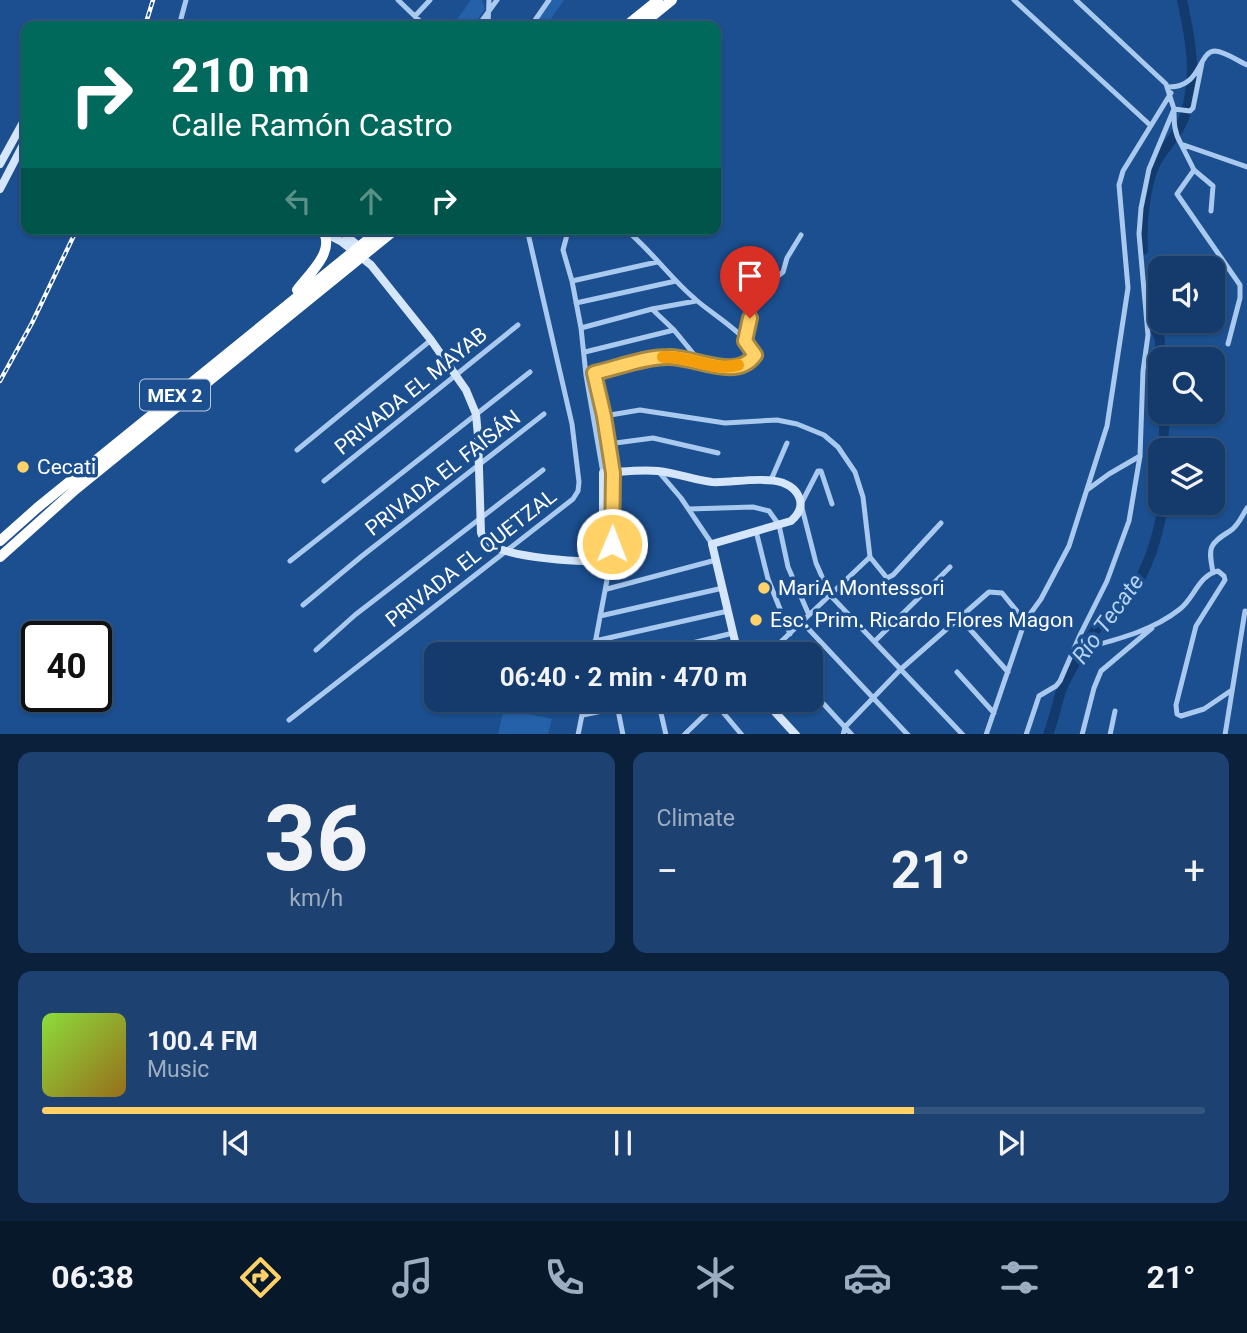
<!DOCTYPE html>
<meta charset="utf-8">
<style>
:root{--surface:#143b6b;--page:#1d4271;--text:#f1f3f6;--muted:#9dadc1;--line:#33557e;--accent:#ffd166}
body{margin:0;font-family:Roboto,sans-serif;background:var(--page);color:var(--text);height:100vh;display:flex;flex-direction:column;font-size:26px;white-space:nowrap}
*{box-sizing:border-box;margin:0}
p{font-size:23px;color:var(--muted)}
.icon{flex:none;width:38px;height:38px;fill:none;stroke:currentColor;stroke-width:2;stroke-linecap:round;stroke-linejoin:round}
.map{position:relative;height:734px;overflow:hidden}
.details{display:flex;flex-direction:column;gap:18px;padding:18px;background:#0b203b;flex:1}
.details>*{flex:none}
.guide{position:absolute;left:21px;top:21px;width:700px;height:214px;border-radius:14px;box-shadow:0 2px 5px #0004,0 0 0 2px var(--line);background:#00695c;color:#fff;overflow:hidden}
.buttons{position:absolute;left:1148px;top:256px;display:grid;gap:14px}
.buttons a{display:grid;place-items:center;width:77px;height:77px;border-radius:14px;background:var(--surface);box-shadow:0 2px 5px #0004,0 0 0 2px var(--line);font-size:35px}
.speed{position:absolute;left:21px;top:621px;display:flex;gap:14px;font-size:35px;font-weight:700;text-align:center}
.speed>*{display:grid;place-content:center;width:91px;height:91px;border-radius:50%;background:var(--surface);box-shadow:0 2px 5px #0004,0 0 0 2px var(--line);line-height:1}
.speed .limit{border:4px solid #111;border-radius:10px;background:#fff;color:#111}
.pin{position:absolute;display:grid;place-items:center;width:60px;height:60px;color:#fff;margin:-72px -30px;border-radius:50% 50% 50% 0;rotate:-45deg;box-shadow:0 0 7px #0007}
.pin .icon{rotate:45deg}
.me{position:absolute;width:77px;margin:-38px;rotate:1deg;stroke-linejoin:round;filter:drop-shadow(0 0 5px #0008)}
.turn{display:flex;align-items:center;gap:24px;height:147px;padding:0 35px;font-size:32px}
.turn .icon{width:91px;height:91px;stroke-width:2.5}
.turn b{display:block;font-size:49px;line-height:60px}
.lanes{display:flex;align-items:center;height:66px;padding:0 35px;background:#0003;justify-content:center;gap:35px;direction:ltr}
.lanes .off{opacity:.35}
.big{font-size:52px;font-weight:700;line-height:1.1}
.details .tile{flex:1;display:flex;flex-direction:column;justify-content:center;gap:10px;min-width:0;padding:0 24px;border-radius:14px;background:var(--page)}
.details .dial{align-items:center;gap:0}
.dial b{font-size:91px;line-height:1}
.song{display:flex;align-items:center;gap:21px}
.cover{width:84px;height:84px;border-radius:10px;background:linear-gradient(135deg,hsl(90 70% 55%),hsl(40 70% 35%))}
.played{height:7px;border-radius:4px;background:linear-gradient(90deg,var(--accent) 75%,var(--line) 75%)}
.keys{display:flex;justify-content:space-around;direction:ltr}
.heat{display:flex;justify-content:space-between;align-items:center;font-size:38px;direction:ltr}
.details .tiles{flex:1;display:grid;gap:18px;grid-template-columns:1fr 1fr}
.tile:last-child{grid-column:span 2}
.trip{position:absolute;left:424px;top:642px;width:399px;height:70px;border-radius:14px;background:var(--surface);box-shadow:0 2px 5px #0004,0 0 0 2px var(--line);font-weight:700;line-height:70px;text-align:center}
.dock{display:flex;height:112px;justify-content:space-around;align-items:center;background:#08182b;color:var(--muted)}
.dock .icon{width:49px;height:49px}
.dock .selected{color:var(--accent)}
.dock b{font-size:32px;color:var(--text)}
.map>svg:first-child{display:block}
.green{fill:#2461a8}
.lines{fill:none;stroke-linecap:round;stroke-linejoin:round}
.river{stroke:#123a6d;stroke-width:10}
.street{stroke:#a9c9ee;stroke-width:5}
.secondary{stroke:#d6e6fa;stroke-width:8}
.highway{stroke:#fff;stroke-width:10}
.rail-casing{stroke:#fff;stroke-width:4.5}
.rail{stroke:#1b4f8f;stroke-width:2;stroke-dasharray:5;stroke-linecap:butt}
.route-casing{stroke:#a68842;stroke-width:18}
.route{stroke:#ffd166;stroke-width:12}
.slow{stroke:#f59e0b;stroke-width:12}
.poi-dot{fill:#ffd166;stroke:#1b4f8f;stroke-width:2.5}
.labels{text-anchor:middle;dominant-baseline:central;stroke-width:7;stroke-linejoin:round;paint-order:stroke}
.shield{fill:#1b4f8f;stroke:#bbcadd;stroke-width:2}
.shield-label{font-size:19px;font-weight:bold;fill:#fff}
.street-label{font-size:21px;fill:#fff;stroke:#1b4f8f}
.poi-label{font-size:21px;fill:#fff;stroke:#1b4f8f;text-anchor:start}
.water-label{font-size:23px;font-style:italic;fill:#b5d3f5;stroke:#1b4f8f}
</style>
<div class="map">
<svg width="1247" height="735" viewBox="0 0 1247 735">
<rect width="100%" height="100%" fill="#1b4f8f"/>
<path class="green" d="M471 0H482L485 9 473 26H452Z
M552 0H564L546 26H533Z
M504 709 552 719 548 734H498Z"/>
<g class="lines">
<path class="river" d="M1143 250C1141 225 1145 181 1158 159 1166 146 1179 133 1184 118 1198 77 1191 41 1182 0
M1147 303 1148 311 1160 340V364
M1163 450 1165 411
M1048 735C1054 719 1057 703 1062 688 1070 671 1081 652 1091 636 1101 621 1117 612 1128 597 1149 570 1158 535 1164 502"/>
<path class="street" d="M398 0 425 26
M1014 0 1150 125
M415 16 430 0
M179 26 186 0
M478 26 497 0
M488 26 489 0
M531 26 549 0
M1202 63 1193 108 1190 111 1174 109C1174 123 1174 132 1181 144L1247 167
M1168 87C1202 88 1198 51 1215 51 1226 52 1238 61 1247 65
M1181 144 1194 170 1177 194 1240 285V298L1228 344
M1194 170 1213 186 1211 211
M587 229 567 235 563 250 572 281 581 328 586 375 603 473
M572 281 657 262
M576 303 676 281
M652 309 674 330 701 363
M581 328 652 309 696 301
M745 341 755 304 773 280 783 272 787 258 801 235
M585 352 674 330
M593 373 604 416 613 473
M586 375C612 369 640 358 667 357 692 356 736 382 755 355 746 333 713 315 695 299 670 278 651 250 625 229
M604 416 640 410 725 423 777 420 797 424 824 435 838 447 855 472 863 497 870 557 887 578 893 575 941 523
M608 444 653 438 718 453
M297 450 431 340
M658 471 681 498 712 544
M771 480 787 443
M324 481 518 325
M1087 490 1109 474 1140 456
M832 504 821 471H818L801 504 816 563 830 595 963 735
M689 509 753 507 769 511 779 525 788 567 809 615
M756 531 768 579 790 634
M290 561 530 372
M1213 572C1208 547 1209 544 1230 531 1238 526 1242 516 1247 508
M607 589 716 560
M303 605 362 556 544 414
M600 616 723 588
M959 617 1008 672
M802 622 908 735
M595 641 728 611
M875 641 950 567
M691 644 693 654
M316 650 355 615 543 470
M1074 651C1110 641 1150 633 1180 609 1194 598 1199 575 1218 571L1224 576 1225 580 1196 626 1176 705 1177 714 1181 716 1204 709 1232 690
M593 654 611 559
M648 654 733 633
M768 654 870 557
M957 672 994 713
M810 689 852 735
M616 700 623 735
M658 700 666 735
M704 700 706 712
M716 704 742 735
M583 715 617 708
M289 720 573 499 578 491 579 482 572 424 527 229
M578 735 585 700
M684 735 720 700
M843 735 845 727 901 669 989 592 1002 593 1025 621
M986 735 1025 621 1041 599 1069 546 1107 426 1128 288 1119 185 1123 171 1171 93
M1026 735 1039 696 1056 686 1060 681 1080 635 1107 581 1129 521 1140 456 1143 371 1148 335 1139 234 1141 208 1149 169 1174 109 1166 84 1076 0
M1082 735 1094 688 1101 671 1152 628
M1110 735 1115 711
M1225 735 1245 611"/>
<path class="secondary" d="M0 164 26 117
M0 189 26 139
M317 229 342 242 371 265 431 340 466 390 476 414 478 436 481 533 485 542C508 558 584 564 611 559L613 473
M341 231 363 250
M603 560V473C622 472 640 469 658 471 677 473 694 480 712 482 736 484 787 469 799 497 803 506 799 514 791 521L712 544 738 654
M764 700 796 735"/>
<path class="highway" d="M626 26 658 0
M640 26 672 0
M341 231 360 229
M297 290C308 275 334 253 324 233
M0 541 37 508 381 229
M0 557 76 489 396 229"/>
<defs>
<path id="rail" d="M145 26 153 0
M0 381 32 323 77 229"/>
</defs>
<use href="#rail" class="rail-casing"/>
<use href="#rail" class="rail"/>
</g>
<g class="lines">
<defs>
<path id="route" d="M612 544 613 473 604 416 594 373C617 368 644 357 668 357 694 356 736 382 755 355L745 341 750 318"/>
</defs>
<use href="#route" class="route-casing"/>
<use href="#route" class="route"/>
<path class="slow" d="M663 357C690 355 712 372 738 365"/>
</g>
<g class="poi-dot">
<circle cx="23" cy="467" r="7"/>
<circle cx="764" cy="588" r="7"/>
<circle cx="756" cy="620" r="7"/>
</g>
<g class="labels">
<rect class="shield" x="140" y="379.5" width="70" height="31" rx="5"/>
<g class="shield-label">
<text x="175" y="395">MEX 2</text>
</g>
<g class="street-label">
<text transform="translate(411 391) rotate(-39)">PRIVADA EL MAYAB</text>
<text transform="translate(443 473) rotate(-38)">PRIVADA EL FAISÁN</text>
<text transform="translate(471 558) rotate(-38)">PRIVADA EL QUETZAL</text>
</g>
<g class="poi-label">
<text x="37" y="467">Cecati</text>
<text x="778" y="588">MariA Montessori</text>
<text x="770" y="620">Esc. Prim. Ricardo Flores Magon</text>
</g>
<g class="water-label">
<text transform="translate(1108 619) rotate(-54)">Río Tecate</text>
</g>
</g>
</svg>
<div class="buttons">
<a><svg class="icon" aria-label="sound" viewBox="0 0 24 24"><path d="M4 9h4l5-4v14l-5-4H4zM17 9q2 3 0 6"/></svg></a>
<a><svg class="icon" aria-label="search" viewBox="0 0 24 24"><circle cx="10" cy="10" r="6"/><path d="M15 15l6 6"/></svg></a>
<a><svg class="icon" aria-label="layers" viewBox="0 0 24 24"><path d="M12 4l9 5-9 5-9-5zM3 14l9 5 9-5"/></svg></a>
</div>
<div class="speed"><div class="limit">40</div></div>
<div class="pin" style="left:750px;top:318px;background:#d93025"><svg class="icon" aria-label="arrive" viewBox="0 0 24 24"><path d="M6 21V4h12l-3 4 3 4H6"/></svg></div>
<svg class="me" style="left:612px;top:544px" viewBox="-20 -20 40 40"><circle r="17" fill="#ffd166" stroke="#fff" stroke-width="3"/><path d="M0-11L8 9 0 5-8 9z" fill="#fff"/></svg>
<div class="trip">06:40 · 2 min · 470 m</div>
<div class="guide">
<div class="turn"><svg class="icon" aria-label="right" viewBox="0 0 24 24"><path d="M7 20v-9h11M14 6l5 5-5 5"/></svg><div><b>210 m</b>Calle Ramón Castro</div></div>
<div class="lanes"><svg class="icon off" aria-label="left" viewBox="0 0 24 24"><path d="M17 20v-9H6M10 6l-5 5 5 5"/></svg><svg class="icon off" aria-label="ahead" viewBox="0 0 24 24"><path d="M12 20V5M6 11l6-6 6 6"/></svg><svg class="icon" aria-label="right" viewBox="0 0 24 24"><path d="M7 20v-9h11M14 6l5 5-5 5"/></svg></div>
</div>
</div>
<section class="details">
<div class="tiles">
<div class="tile dial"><b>36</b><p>km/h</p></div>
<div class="tile"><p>Climate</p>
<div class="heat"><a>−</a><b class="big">21°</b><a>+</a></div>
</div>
<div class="tile">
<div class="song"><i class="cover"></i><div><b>100.4 FM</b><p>Music</p></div></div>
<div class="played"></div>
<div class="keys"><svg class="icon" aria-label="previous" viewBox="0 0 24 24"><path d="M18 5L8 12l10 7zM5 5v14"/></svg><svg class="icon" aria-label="pause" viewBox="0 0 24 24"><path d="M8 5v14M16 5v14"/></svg><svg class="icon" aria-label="next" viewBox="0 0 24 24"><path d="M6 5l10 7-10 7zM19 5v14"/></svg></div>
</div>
</div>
</section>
<nav class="dock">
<b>06:38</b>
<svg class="icon selected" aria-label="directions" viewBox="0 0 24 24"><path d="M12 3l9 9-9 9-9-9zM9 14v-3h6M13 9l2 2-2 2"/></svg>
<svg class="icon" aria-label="music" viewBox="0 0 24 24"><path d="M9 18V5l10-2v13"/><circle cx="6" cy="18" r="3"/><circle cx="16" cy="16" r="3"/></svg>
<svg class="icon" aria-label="phone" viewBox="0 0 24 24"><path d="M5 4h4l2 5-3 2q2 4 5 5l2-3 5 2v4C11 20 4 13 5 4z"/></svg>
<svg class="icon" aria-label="climate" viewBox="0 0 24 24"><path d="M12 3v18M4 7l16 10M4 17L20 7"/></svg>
<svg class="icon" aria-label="car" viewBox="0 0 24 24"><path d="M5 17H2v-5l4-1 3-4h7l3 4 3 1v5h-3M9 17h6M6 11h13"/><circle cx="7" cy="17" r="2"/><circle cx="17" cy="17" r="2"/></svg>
<svg class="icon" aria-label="filters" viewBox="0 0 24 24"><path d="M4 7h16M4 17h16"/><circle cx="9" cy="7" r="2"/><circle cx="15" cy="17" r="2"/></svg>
<b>21°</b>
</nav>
